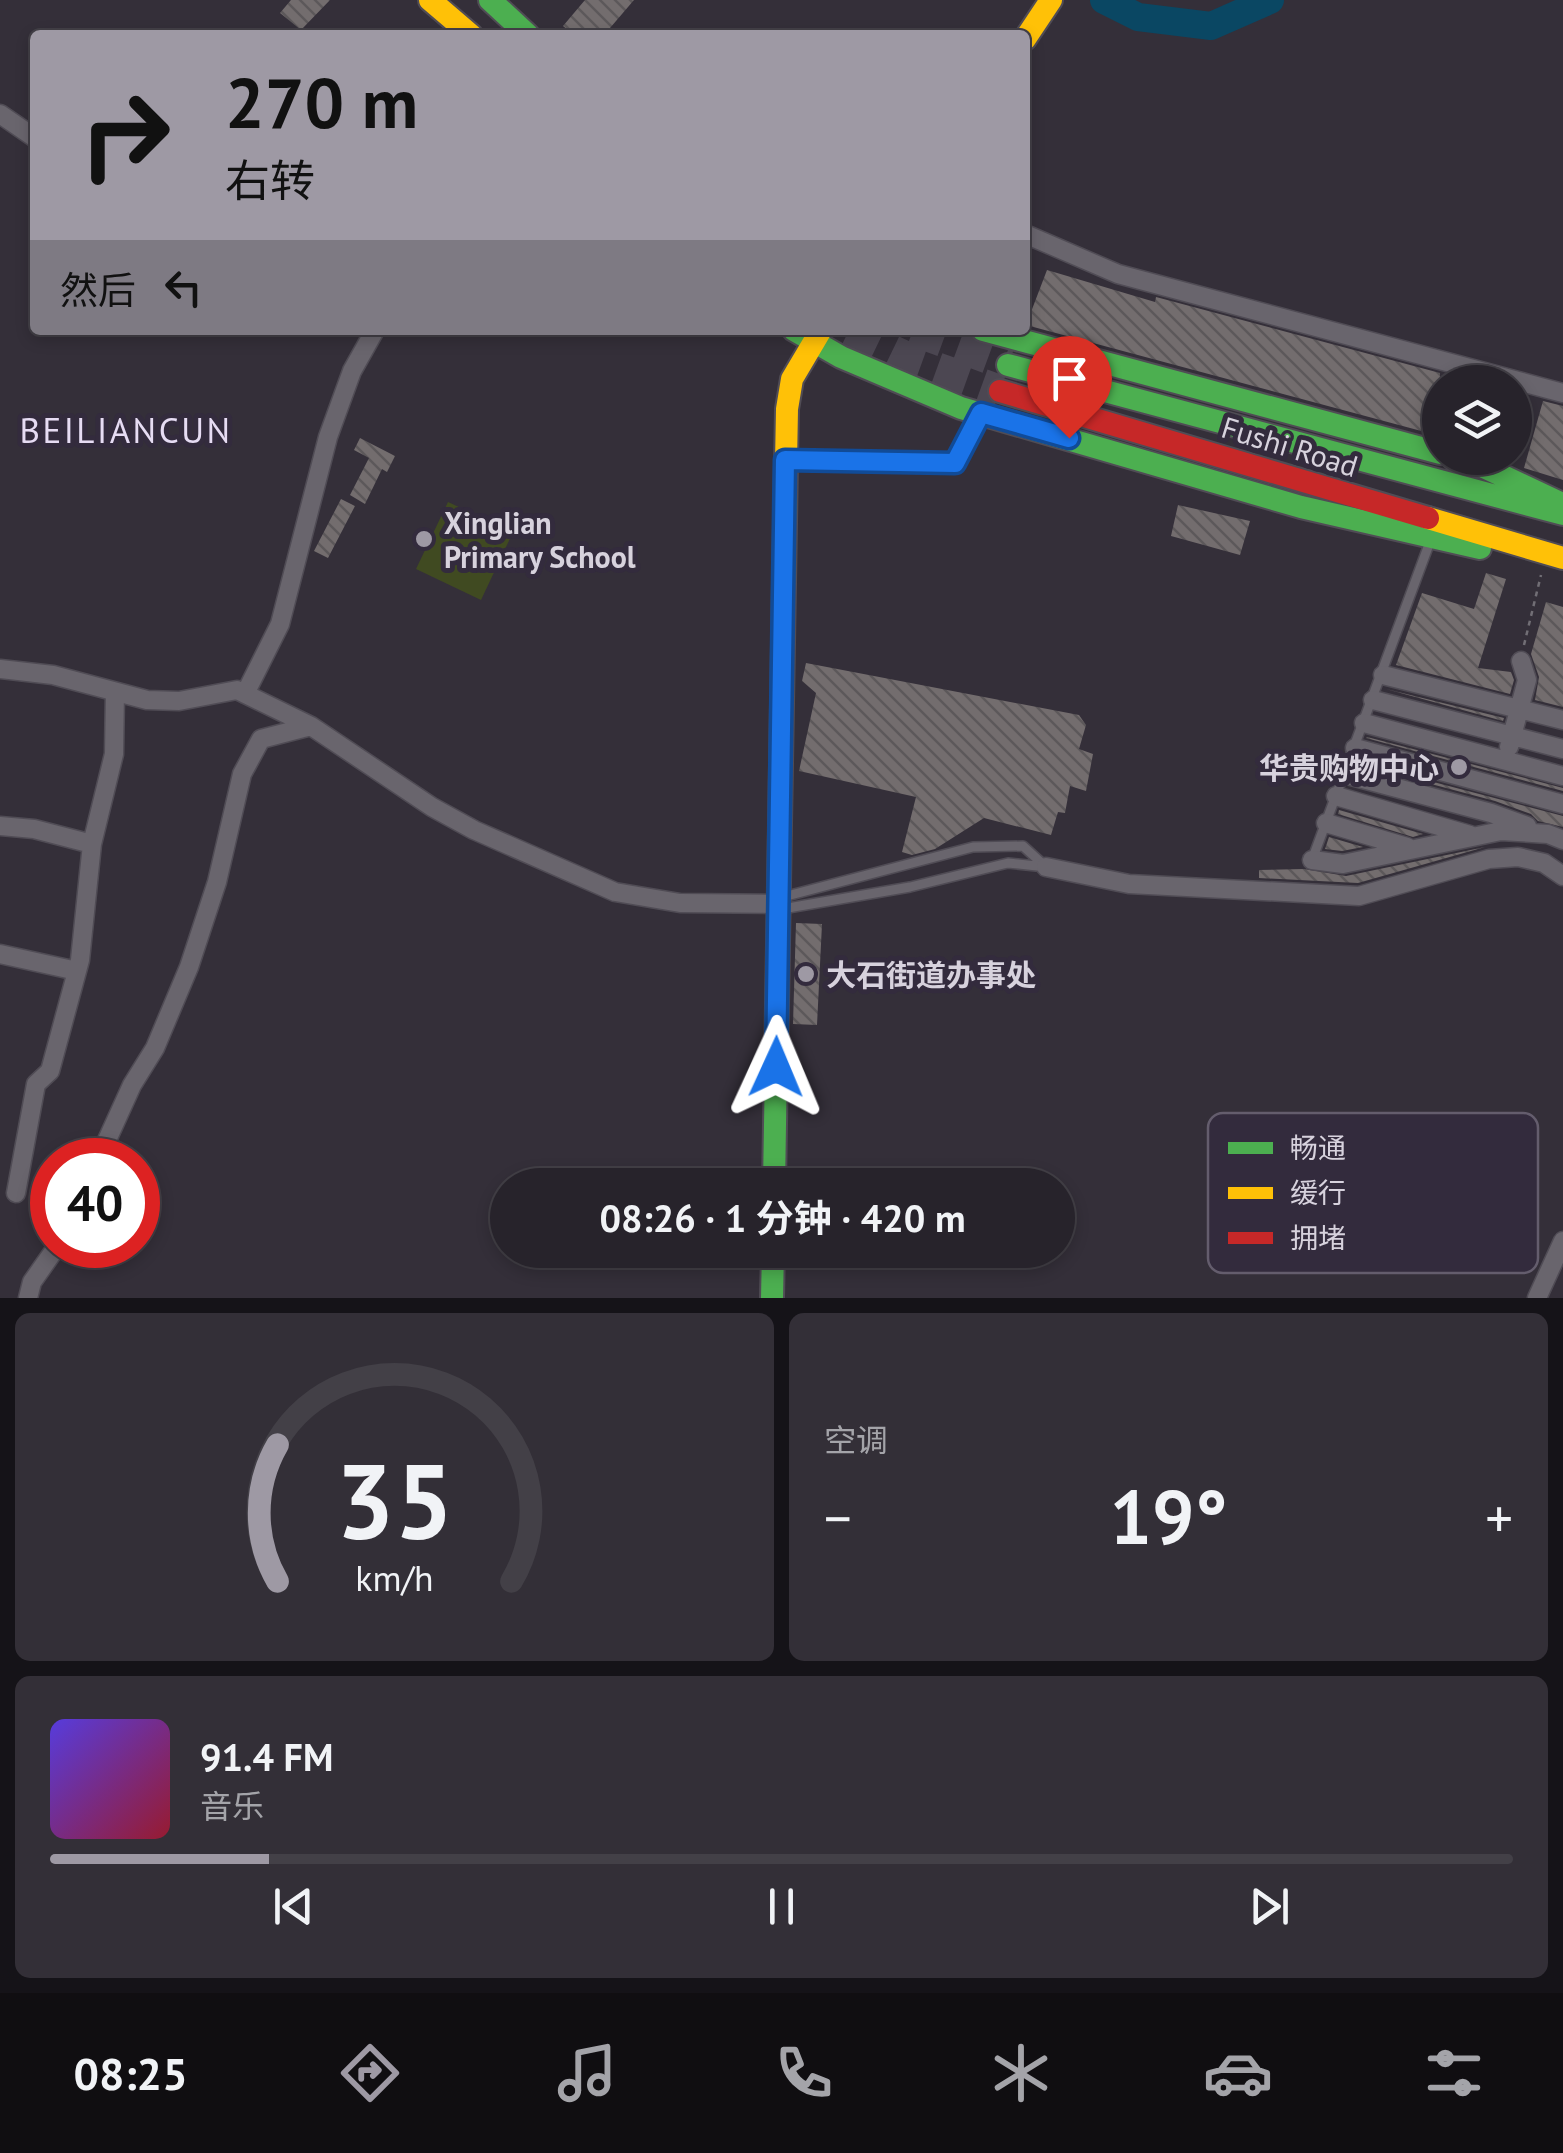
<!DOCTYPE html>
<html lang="zh">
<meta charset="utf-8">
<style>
:root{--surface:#27232b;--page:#332f37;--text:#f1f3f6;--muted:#a4a4a9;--line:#434047;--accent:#9e99a4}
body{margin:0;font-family:"PT Sans","Noto Sans SC",sans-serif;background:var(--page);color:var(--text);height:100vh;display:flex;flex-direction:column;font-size:38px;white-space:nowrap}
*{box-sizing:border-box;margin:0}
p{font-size:32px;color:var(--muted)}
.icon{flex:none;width:55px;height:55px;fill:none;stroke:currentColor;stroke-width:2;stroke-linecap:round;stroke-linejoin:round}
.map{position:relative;height:1298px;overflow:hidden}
.panel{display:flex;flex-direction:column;gap:15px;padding:15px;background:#151318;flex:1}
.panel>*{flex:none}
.top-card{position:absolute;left:30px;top:30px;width:1000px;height:305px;border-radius:10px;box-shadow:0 5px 15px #0003,0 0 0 2px var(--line);background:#9e99a4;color:#111;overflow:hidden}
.fabs{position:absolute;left:1422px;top:365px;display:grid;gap:20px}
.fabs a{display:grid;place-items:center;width:110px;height:110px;border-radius:50%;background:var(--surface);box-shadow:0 5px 15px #0003,0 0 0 2px var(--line);font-size:50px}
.speed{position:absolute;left:30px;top:1138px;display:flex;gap:20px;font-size:50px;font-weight:700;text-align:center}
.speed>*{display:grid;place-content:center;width:130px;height:130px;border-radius:50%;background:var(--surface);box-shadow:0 5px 15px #0003,0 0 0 2px var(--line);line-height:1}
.speed .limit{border:15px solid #d22;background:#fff;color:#111}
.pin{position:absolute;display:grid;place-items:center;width:85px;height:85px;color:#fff;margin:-102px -42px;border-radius:50% 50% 50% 0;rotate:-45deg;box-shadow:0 0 10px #0007}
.pin .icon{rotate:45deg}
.me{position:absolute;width:110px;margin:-55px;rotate:1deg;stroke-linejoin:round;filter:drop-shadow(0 0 8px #0008)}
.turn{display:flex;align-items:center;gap:35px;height:210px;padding:0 30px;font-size:45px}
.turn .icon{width:130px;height:130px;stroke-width:2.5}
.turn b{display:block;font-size:70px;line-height:85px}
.then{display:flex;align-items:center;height:95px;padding:0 30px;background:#0003;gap:20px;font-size:38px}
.big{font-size:75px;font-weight:700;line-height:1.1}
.panel .tile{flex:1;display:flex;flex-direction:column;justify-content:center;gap:15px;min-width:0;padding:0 35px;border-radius:15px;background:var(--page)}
.panel .dial{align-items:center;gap:0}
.dial svg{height:260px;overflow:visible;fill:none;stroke:var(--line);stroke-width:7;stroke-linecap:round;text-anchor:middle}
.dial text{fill:var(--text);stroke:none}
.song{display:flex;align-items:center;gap:30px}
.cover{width:120px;height:120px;border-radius:15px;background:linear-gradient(135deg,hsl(250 70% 55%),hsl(350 70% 35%))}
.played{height:10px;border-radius:5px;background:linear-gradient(90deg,var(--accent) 15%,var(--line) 15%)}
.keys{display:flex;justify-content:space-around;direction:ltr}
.heat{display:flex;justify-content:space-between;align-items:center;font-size:55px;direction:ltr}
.panel .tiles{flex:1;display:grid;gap:15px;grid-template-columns:1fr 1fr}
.tile:last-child{grid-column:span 2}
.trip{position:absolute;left:490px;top:1168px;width:585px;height:100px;border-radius:50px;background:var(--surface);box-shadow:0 5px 15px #0003,0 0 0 2px var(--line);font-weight:700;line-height:100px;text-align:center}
.tabs{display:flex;height:160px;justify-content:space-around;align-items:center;background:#100e11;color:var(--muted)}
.tabs .icon{width:70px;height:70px}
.tabs .on{color:var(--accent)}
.tabs b{font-size:45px;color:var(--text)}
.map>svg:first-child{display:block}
.green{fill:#404a21}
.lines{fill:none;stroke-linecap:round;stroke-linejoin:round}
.river{stroke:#0a4763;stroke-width:28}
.building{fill:url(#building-back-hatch)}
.highway-tunnel{stroke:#4c4752;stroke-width:32;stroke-dasharray:32 16;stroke-linecap:butt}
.lane-casing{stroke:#504c55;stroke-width:12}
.street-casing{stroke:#504c55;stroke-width:21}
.fast-casing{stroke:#504c55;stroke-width:26}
.slow-casing{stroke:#504c55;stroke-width:26}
.jam-casing{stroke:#504c55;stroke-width:26}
.path{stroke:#716e75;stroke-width:2.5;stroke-dasharray:5 5;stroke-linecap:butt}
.lane{stroke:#69656d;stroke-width:9}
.street{stroke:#69656d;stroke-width:18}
.fast{stroke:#4caf50;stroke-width:22}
.slow{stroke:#ffc107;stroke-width:22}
.jam{stroke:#c62828;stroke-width:22}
.route-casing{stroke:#114b97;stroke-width:25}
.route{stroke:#1a73e8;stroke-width:18}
.poi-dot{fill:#9e99a4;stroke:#332b3d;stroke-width:4}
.labels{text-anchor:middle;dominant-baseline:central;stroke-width:10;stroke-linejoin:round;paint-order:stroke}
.street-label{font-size:30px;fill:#d7d2dd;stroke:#332b3d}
.poi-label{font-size:30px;font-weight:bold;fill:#d7d2dd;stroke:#332b3d;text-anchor:start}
.quarter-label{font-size:35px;letter-spacing:2.5px;fill:#e6dcf3;stroke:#332b3d}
.key{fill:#332b3d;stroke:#645d6d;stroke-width:2.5}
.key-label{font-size:28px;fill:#d7d2dd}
</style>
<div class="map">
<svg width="1563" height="1298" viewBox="0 0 1563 1298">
<defs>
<pattern id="building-back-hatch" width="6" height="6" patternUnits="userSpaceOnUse" patternTransform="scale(2.5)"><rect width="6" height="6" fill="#736d6e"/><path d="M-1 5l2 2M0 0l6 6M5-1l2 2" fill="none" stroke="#5c585a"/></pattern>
</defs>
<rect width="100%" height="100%" fill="#342f39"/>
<path class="green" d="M448 502 513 532 481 600 416 569Z"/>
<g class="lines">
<path class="river" d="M1104 0 1138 17 1211 26 1270 0"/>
</g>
<path class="building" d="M291 0H330L301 30 280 13Z
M585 0H634L604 35H574L563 26Z
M1047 270 1155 302 1156 297 1440 373V436L1026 325Z
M1543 401 1563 406V480L1524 468Z
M360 438 395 456 387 472 382 469 365 504 350 495 369 458 354 450Z
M341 499 355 506 328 558 314 551Z
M1178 505 1250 521 1240 555 1171 536Z
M1486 573 1506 579 1478 668 1511 672 1514 680 1510 694 1396 665 1422 593 1474 609Z
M1546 602 1563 607V707L1535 700 1539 677 1531 654Z
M806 663 1079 715 1086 725 1079 749 1093 754 1086 791 1070 786 1065 813 1058 812 1051 835 984 818 935 849 912 855 902 852 916 797 799 771 816 693 802 681Z
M1386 689 1504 718 1503 721Z
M1367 737 1563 788V791L1366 738Z
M1357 762 1563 816V827L1538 821 1531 814 1495 801 1356 764Z
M1339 810 1423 834 1413 837 1338 814Z
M1329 837 1363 847 1342 851 1325 849Z
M1485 847 1358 883 1259 878V870L1304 869 1346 876Z
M796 923 822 924 817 1025 793 1024Z"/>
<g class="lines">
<path class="highway-tunnel" d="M849 330 903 356 1000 391
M913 330 1008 365"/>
<defs>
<path id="lane" d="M1312 860 1431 539
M783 897 973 847 1023 846 1046 867
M782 909 910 887 1008 863 1046 867"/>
<path id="street" d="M0 114 35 138
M1025 234 1118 274 1563 393
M785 460 955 463 981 413
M0 669 53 675 147 700 179 701 237 690 311 726 432 807 474 830 615 892 680 903 778 904
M1383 675 1563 720
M245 694 280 624 328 437 352 371 375 330
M1373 700 1563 749
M1364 723 1563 776
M1509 747 1527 680 1521 661
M1355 748 1563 804
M1344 774 1491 813 1527 826
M1336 796 1470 835
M1326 823 1407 847
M0 826 34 829 92 844 80 960 50 1071 36 1084 16 1193
M92 844 114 754 115 692
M1312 860 1343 864 1501 831 1548 834 1563 840
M1046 867 1129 884 1359 896 1489 859 1518 857 1544 863 1563 876
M0 954 77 971
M98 1160 132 1085 155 1048 189 967 217 882 242 774 261 739 311 726
M28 1298 32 1282 58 1245
M1537 1298 1563 1241"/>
<path id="fast" d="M490 0 528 35
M794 330 841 357 961 408 1301 507 1480 548
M983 330 1440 453
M1008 365 1563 514
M1453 458 1484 467 1558 502
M774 1185 786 463
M772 1298 773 1250"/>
<path id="slow" d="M430 0 471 35
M1025 39 1051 0
M786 463 787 409 792 379 821 330
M1428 518 1563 558"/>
<path id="jam" d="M1000 391 1428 518"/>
</defs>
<use href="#lane" class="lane-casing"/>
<use href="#street" class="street-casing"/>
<use href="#fast" class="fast-casing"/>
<use href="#slow" class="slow-casing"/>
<use href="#jam" class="jam-casing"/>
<path class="path" d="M1524 645 1541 575"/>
<use href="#lane" class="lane"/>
<use href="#street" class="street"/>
<use href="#fast" class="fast"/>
<use href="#slow" class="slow"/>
<use href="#jam" class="jam"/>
</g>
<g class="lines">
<defs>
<path id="route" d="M776 1067 785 460 955 463 981 413 1069 438"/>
</defs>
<use href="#route" class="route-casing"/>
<use href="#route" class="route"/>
</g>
<g class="poi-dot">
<circle cx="424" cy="539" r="10"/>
<circle cx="1459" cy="767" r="10"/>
<circle cx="806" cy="974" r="10"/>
</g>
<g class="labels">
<g class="street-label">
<text transform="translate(1290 446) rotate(17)">Fushi Road</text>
</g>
<g class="poi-label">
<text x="444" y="522">Xinglian<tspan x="444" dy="34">Primary School</tspan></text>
<text x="1439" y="767" text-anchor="end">华贵购物中心</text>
<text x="826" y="974">大石街道办事处</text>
</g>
<g class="quarter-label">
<text x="126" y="430">BEILIANCUN</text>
</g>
</g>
<rect x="1208" y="1113" width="330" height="160" rx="15" class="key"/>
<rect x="1228" y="1142" width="45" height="12" fill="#4caf50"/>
<rect x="1228" y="1187" width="45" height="12" fill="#ffc107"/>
<rect x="1228" y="1232" width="45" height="12" fill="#c62828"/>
<g class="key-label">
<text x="1290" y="1158">畅通</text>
<text x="1290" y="1203">缓行</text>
<text x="1290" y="1248">拥堵</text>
</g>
</svg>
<div class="fabs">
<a><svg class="icon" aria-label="layers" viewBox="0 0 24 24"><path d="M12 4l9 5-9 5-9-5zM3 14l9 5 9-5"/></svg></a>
</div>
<div class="speed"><div class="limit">40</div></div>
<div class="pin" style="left:1069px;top:438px;background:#d93025"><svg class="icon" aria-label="arrive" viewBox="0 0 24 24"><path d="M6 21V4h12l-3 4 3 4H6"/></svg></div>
<svg class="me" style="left:776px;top:1067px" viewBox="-20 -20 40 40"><path d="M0-17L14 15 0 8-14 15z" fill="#1a73e8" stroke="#fff" stroke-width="4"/></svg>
<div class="trip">08:26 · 1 分钟 · 420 m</div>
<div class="top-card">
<div class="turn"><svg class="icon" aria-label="right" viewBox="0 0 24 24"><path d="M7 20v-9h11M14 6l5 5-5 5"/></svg><div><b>270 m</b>右转</div></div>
<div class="then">然后<svg class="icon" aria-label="left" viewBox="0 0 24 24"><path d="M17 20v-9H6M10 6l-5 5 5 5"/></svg></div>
</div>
</div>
<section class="panel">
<div class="tiles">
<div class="tile dial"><svg viewBox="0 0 100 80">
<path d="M14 69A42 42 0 1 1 86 69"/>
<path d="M14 69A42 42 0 0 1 14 27" stroke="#9e99a4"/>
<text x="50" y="56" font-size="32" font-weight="700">35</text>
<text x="50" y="72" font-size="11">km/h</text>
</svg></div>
<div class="tile"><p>空调</p>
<div class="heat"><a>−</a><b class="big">19°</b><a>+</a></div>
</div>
<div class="tile">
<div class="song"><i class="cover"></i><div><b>91.4 FM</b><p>音乐</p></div></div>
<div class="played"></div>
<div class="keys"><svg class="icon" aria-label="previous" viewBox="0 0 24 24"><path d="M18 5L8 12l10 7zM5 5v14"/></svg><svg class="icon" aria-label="pause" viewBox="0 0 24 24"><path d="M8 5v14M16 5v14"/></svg><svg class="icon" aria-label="next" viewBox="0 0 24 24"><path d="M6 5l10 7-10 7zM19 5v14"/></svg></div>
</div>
</div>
</section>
<nav class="tabs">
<b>08:25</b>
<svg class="icon on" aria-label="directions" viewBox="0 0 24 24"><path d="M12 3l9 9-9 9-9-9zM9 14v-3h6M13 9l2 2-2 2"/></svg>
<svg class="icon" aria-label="music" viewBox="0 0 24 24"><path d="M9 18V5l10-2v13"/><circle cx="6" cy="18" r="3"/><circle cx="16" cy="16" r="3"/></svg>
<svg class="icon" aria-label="phone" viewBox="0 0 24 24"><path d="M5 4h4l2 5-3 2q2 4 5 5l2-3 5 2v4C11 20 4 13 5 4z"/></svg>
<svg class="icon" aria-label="climate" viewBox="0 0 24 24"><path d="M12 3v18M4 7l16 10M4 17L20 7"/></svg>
<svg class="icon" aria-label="car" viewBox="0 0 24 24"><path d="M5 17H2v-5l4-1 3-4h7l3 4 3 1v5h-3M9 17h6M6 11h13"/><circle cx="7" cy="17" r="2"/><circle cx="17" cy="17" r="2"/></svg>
<svg class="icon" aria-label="filters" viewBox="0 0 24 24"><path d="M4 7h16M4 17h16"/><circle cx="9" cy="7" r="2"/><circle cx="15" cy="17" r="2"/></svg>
</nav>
